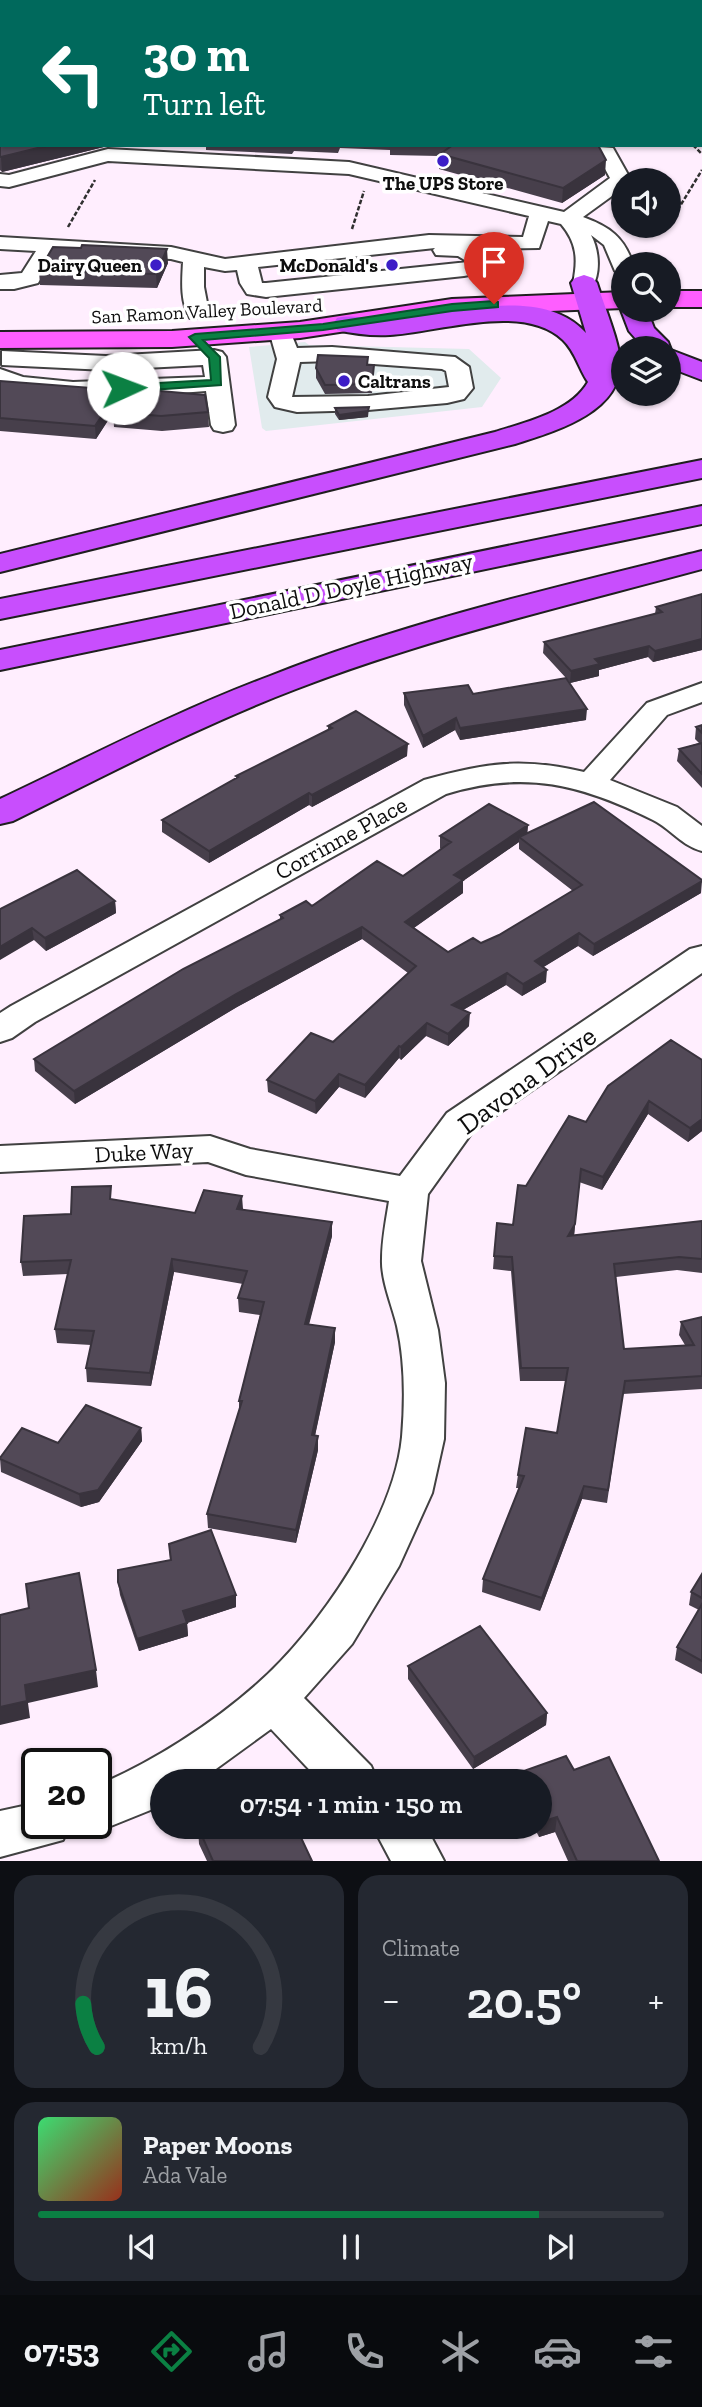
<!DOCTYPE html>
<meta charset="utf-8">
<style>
:root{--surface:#171b24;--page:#242831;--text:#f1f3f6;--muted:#9ea1a6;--line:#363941;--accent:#0b8043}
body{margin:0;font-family:"Zilla Slab",serif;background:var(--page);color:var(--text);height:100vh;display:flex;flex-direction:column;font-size:26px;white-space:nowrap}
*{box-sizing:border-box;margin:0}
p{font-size:23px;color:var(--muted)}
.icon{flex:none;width:38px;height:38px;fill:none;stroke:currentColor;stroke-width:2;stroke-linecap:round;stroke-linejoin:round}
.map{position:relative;height:1861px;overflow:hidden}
.details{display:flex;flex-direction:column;gap:14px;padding:14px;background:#0d0f14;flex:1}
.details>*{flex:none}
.hud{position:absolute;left:0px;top:0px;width:704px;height:147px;box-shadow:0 2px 5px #0004;background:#00695c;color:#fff;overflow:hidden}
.buttons{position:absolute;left:611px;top:168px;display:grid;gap:14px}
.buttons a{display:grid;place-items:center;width:70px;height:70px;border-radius:50%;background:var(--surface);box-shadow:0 2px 5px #0004;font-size:35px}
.speed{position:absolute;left:21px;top:1748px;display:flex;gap:14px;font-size:35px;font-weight:700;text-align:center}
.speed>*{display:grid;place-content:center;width:91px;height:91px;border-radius:50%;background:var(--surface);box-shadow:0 2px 5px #0004;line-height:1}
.speed .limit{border:4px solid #111;border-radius:10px;background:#fff;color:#111}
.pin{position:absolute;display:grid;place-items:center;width:60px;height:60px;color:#fff;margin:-72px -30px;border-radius:50% 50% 50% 0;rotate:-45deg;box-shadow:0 0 7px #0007}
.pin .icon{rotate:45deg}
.me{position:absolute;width:77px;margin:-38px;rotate:88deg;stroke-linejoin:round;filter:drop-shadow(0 0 5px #0008)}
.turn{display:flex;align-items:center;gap:24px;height:147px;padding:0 28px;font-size:32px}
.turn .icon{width:91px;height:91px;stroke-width:2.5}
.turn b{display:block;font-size:49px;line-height:60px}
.big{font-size:52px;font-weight:600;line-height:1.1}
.details .card{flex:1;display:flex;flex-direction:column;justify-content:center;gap:10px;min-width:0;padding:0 24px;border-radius:21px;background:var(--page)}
.details .dial{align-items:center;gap:0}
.dial svg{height:182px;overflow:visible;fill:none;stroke:var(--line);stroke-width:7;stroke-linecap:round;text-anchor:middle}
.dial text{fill:var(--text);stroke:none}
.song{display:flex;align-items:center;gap:21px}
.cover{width:84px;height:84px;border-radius:10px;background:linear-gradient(135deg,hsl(140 70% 55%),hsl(10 70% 35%))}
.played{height:7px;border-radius:4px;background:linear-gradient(90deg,var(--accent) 80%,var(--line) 80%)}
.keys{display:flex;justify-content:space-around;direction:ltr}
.heat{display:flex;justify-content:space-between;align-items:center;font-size:38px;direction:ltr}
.details .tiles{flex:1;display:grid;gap:14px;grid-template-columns:1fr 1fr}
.card:last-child{grid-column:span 2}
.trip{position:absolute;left:150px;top:1769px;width:402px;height:70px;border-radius:35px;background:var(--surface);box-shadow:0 2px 5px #0004;font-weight:600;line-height:70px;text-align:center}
.tab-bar{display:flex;height:112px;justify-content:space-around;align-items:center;background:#090b0e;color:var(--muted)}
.tab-bar .icon{width:49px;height:49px}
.tab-bar .active{color:var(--accent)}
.tab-bar b{font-size:32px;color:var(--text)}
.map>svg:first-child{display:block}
.industrial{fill:#e1ebed}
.green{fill:#ecb5c4}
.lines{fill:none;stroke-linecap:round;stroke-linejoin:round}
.stream{stroke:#6dd632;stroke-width:5}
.minor-casing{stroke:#414141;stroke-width:4}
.major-casing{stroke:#1f1f1f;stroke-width:4}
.highway-casing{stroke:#1f1f1f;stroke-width:4}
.path{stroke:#303030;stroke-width:2.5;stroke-dasharray:4.5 2;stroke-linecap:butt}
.minor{fill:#fff;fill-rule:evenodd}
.major{fill:#fe5eff;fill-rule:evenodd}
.highway{fill:#c84efd;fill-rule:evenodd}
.wall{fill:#473f4b;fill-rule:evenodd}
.shaded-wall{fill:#39333d}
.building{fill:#524957;stroke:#39333d;stroke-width:2}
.route{fill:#0b8043;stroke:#07532c;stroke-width:2}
.poi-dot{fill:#3d1dc7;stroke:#fff;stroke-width:2.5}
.labels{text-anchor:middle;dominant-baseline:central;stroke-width:7;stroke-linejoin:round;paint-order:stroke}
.far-poi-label{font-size:19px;font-weight:bold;fill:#0e0e0e;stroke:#fff;text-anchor:end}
.far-street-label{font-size:19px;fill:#0e0e0e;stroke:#fff}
.street-label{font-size:23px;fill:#0e0e0e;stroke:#fff}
.near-street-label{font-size:28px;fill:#0e0e0e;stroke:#fff}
</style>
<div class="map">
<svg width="702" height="1861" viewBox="0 0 702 1861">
<rect width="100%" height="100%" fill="#ffeefe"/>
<path class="industrial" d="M305 342 309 345 469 349 501 378 482 407 266 431 262 428 249 347Z"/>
<path class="green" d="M0 0H441L2 2V82Z"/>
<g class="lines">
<path class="stream" d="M131 2 135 0"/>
<defs>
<path id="minor" d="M0 88H2L0 100Z
M2 123V135L0 136V124Z
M565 145 613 148 631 180H623V188L583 217C610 227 624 237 633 264H623V272L615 271 604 245 591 235C599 250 601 272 592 288H576L573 283C578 259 577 243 561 224L548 221 539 248 477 249 485 251 490 263 484 272 464 276 266 297 247 294 240 283 237 270 225 271 204 267V287L209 313 206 318H190C180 302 182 280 183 262L171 259 56 253 38 283 14 289H0V275L22 273 36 251 0 249V237L171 247 225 259 429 235 523 237 529 216 349 174 108 161 9 187 0 186V174L9 175 108 149 349 162 564 212 610 178 598 156 568 149ZM435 248 433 250 436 255 458 256 468 262 266 283H262L258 267Z
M280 324 288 326 297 348 332 347 455 357 469 367 473 388 464 399 447 403 368 410 297 412 275 407 268 397 277 359 269 331 272 326ZM332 361 442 369 446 371 449 387 368 396 292 397 300 362Z
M214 350 222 352 226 357 235 425 232 430 223 432 214 430 211 425 206 391C144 395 59 408 0 384V369L23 377 73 382 205 377 203 365 106 370 2 365V351L106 356Z
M702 683V702L667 715 610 780 677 807 702 826V851C682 846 671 829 653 820 580 784 525 770 446 794L35 1022 12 1038 0 1042V1013L11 1006 424 780C485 763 522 757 584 772L647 703Z
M702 946V973L473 1131 428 1194 421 1261 438 1330 445 1383 444 1439 432 1493 399 1566 352 1644 304 1698 371 1766 378 1782H321L271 1729 198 1782H163V1805L96 1832 79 1825 96 1824V1786C151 1763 212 1724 257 1684 318 1631 394 1519 402 1437 405 1401 405 1361 397 1326 392 1305 381 1280 382 1259 382 1240 386 1220 389 1201L246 1175 208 1162 0 1172V1146L210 1136 250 1149 400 1176 447 1113 690 949Z
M37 1803V1824H70L63 1840 0 1857V1811Z
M373 1827H426L444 1861H391Z"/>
<path id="major" d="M668 291H702V307H668Z
M623 292V308L452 315 300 338 172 347 0 348V332L172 331 300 322 452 299Z"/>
<path id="highway" d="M584 275 593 278 597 283C603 303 620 343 620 362 622 413 552 432 515 444L0 572V554L495 432C526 422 571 412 588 382 579 369 575 351 563 340 523 302 440 332 390 335 373 336 354 334 337 330L333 324 337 318C354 314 372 320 390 319 447 316 541 283 586 333L571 283 575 278Z
M623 307V310H647L654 328 668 342 671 350 702 362V380L668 367V348H644L629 331 621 310Z
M702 460V478L0 619V599Z
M702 506V524L0 670V650Z
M702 551V569C566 606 428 638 296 689 199 726 106 775 13 821L0 824V799C89 757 177 711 270 676 409 621 557 587 702 551Z"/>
</defs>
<use href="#minor" class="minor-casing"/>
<use href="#major" class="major-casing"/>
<use href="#highway" class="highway-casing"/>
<path class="path" d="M693 145 702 154
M668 216H674L702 170
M68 227 95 180
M352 229 364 191"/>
<use href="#minor" class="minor"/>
<use href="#major" class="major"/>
<use href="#highway" class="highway"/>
</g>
<path class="wall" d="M0 131 2 145H112L2 172 0 170Z
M206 145H598L605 175 562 203 439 169V156L390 155V150L340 148 338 153 294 151 292 154 206 150Z
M81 248 168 263 157 288 40 285 39 271Z
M368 365 374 374 372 393 325 394 316 378V368Z
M0 381 119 390V401L208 412 209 427 162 431 114 427 113 413 96 439 0 431Z
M335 408 368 417 339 420 335 414Z
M702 594V650L653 662 648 657 599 670V676L570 683 567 679 586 720 460 740 455 730 423 748 404 705V693L473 694 566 678 543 653 544 642 655 614 656 607Z
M702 725V788L677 761 679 749 699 743 695 739 696 727Z
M328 726 407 756 312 807 309 805 209 863 162 832V820L236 778V776L328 730Z
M528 825 527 833 701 893 593 956 578 946 543 967 546 982 522 996 506 985 463 1010 469 1026 448 1046 426 1036 401 1060 399 1058 365 1098 339 1087 316 1114 268 1092 267 1080 333 1042 408 973 362 939 237 1007 75 1104 35 1071 34 1059 280 919V915L403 876 441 849 440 848V836ZM519 842V849L573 891 499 935 481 943 448 952 414 928 463 893V881Z
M115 901 116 913 46 951 0 909Z
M702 1060V1131L688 1142 648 1114 602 1190 579 1182 574 1235 702 1221V1273L677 1270 616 1277 624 1349 685 1345 679 1335 681 1322 702 1317V1389L623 1394 607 1503 582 1499 540 1611 482 1592 483 1579 519 1488H516L518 1475 557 1433 566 1381H520L511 1271 493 1269 494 1256 513 1225 526 1186 586 1122Z
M112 1200 195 1213 242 1210 332 1222V1236L309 1325 335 1342 315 1436H318V1450L296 1543 208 1528 207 1514 239 1411V1401L260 1315 239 1312 238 1298 243 1284 174 1272 151 1386 87 1382 86 1368 91 1345 57 1343 55 1329 68 1274 23 1276 21 1262 71 1214Z
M141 1428 142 1441 99 1502 81 1507 1 1472 0 1458 58 1443Z
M169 1544 236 1595V1607L187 1623 188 1636 139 1651 120 1595 118 1582 170 1560Z
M702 1574V1674L675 1660 677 1647 699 1610 689 1605 691 1592Z
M408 1666 547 1713 546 1725 473 1769 408 1679Z
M574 1770 659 1861H568L555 1832 539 1837 534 1827H541V1782H517L518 1773Z
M198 1827 312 1861H207L199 1844Z"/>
<path class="shaded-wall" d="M50 145H112L2 172 1 157Z
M606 160 605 175 562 203 563 188Z
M167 249 168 263 157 288 156 274Z
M119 390V403L96 439 95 426Z
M369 407 368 417 339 420V415Z
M702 639V650L653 662 655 651Z
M649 646 648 657 599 670V676L570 683 571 671 595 659Z
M587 709 586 720 460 740V728Z
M456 718 455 730 423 748V736Z
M408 744 407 756 312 807V795Z
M309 793V805L209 863V851Z
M528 825 527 837H519V842L463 881V893L405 934V922L454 875Z
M702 881 701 893 593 956 594 944Z
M115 901 116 913 46 951 45 938Z
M362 927V939L237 1007 75 1104 74 1091 236 994Z
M32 928 34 940 0 960V947Z
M579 933 578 946 534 973 535 961Z
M547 970 546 982 522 996 523 984Z
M507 973 506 985 451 1017 452 1005Z
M470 1013 469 1026 448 1046V1034Z
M427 1023 426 1036 401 1060V1047Z
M399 1046V1058L365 1098V1085Z
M339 1074V1087L316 1114 315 1101Z
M649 1101 648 1114 602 1190 603 1177Z
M702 1119V1131L688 1142 690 1128Z
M579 1182 574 1237 568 1236Z
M242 1196 243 1209H237Z
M332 1222V1236L305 1338V1324Z
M172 1259 174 1272 151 1386 150 1373Z
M335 1328V1342L312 1449V1435Z
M141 1428 142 1441 99 1502 81 1507 79 1494Z
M318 1436V1450L296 1543V1530Z
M584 1486 582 1499 540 1611 542 1598Z
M236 1595V1607L184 1624 183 1611Z
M187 1623 188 1636 139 1651 137 1639Z
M96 1670 98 1687 28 1703 30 1718 0 1725V1707L25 1685Z
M547 1713 546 1725 473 1769 474 1757Z
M557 1817 555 1832 539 1837 541 1822Z"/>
<path class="building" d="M2 130V145H50L1 157 0 156V131Z
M453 145H598L606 160 563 188 440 154Z
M82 245 167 249 156 274 39 271 53 247 81 248Z
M318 355 368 357 367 365H374L372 384 325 385 316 368Z
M0 381 119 390 95 426 0 418Z
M126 388 205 395 208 412 161 416 113 412Z
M369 407 368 411 339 415 335 408Z
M702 594V639L655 651 649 646 595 659 600 664 571 671 544 642 662 612 656 607Z
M566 678 587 709 460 728 456 718 423 736 404 693 468 685 473 694Z
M356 711 408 744 312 795 309 793 209 851 162 820 238 777 236 776 332 728 328 726Z
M702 725V733L696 727Z
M702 743V774L679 749Z
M594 802 702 880V881L594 944 579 933 535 961 547 970 523 984 507 973 452 1005 470 1013 448 1034 427 1023 401 1047 399 1046 365 1085 339 1074 315 1101 267 1080 311 1033 333 1042 416 966 362 927 236 994 74 1091 34 1059 183 969 283 918 280 915 306 901 312 906 377 861 403 876 451 842 440 836 489 804 528 825 454 875 463 880 405 922 448 952 473 938 481 943 499 935 582 885 519 837Z
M77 870 115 901 45 938 32 928 0 947V909Z
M671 1040 702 1060V1119L690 1128 649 1101 603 1177 581 1169 575 1224 568 1236 702 1221V1259L679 1257 614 1264 624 1349 694 1345 681 1322 702 1317V1376L625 1381 608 1490 584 1486 542 1598 483 1579 524 1476 518 1475 526 1428 557 1433 568 1368H521L512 1257 494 1256 497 1223 513 1225 518 1185 526 1186 569 1116 586 1122 608 1086Z
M111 1186 110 1199 195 1213 204 1190 242 1196 237 1209 332 1222 305 1324 335 1328 312 1435 318 1436 296 1530 207 1514 242 1401H239L264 1302 238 1298 247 1271 172 1259 150 1373 86 1368 94 1331 55 1329 71 1260 21 1262 24 1216 71 1214 72 1187Z
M86 1405 141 1428 98 1490 79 1494 0 1459V1458L22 1428 58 1443Z
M211 1530 236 1595 183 1611 187 1623 137 1639 118 1582V1570L171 1560 169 1544Z
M79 1573 96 1670 25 1685 27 1701 0 1707V1615L29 1608 26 1584Z
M702 1574V1598L691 1592Z
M702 1604V1661L677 1647Z
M480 1626 547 1713 474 1757 408 1666Z
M566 1756 574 1770 609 1757 659 1861H577L557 1817 541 1822V1782H522L518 1773Z
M198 1827H296L312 1861H213Z"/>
<path class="route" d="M494 301 498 302V307L452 311 323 330 203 340 220 357 221 385 123 392 117 388 123 385 211 380 209 358 189 337 195 334 323 324 452 304Z"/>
<g class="poi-dot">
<circle cx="443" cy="161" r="7"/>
<circle cx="156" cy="265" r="7"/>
<circle cx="392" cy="265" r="7"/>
<circle cx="344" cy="381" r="7"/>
</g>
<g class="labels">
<g class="far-poi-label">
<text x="443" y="183" text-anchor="middle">The UPS Store</text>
<text x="142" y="265">Dairy Queen</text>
<text x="378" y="265">McDonald's</text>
<text x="358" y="381" text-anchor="start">Caltrans</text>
</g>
<g class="far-street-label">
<text transform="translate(207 311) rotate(-3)">San Ramon Valley Boulevard</text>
</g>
<g class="street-label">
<text transform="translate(351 586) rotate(-12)">Donald D Doyle Highway</text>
<text transform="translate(341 838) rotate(-29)">Corrinne Place</text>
<text transform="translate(144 1152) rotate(-3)">Duke Way</text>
</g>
<g class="near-street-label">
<text transform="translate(527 1080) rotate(-36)">Davona Drive</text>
</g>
</g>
</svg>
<div class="buttons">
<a><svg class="icon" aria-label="sound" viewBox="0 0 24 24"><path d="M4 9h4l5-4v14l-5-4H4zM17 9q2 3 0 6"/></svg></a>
<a><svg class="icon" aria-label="search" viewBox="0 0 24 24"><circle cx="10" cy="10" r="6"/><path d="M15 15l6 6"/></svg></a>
<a><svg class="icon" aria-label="layers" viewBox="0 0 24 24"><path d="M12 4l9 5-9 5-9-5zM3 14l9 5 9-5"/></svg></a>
</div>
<div class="speed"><div class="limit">20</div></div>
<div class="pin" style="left:494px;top:304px;background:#d93025"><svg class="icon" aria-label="arrive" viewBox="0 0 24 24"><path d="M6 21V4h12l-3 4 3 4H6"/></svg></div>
<svg class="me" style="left:123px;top:388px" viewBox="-20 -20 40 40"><circle r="19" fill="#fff"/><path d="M0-13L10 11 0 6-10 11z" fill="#0b8043"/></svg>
<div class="trip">07:54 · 1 min · 150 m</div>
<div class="hud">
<div class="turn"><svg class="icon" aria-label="left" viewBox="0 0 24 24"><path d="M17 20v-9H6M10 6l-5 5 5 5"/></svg><div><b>30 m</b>Turn left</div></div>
</div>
</div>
<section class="details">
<div class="tiles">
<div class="card dial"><svg viewBox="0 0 100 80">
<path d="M14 69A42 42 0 1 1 86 69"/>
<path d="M14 69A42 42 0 0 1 8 50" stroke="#0b8043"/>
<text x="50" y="56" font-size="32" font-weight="700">16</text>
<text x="50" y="72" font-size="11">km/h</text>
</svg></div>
<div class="card"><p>Climate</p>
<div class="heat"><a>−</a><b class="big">20.5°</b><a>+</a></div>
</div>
<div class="card">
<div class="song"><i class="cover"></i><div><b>Paper Moons</b><p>Ada Vale</p></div></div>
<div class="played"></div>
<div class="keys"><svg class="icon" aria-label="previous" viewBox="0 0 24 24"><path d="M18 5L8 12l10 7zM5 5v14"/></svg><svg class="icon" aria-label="pause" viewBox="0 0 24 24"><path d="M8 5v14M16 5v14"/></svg><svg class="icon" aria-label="next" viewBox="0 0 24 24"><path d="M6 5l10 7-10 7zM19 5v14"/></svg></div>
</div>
</div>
</section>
<nav class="tab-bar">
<b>07:53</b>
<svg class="icon active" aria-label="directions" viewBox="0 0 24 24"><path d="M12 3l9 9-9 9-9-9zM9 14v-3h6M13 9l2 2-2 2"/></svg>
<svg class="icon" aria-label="music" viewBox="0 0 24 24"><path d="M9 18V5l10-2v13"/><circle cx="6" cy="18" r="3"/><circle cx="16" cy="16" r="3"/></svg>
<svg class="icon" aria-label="phone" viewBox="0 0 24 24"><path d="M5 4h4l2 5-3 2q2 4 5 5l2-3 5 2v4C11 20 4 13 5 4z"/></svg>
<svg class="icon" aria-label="climate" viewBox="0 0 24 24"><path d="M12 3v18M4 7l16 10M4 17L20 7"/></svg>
<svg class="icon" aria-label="car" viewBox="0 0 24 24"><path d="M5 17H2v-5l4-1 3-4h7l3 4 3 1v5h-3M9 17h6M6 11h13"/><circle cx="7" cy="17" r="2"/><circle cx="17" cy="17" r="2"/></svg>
<svg class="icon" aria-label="filters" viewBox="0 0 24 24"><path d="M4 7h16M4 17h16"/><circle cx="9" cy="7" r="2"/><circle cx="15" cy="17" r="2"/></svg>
</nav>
